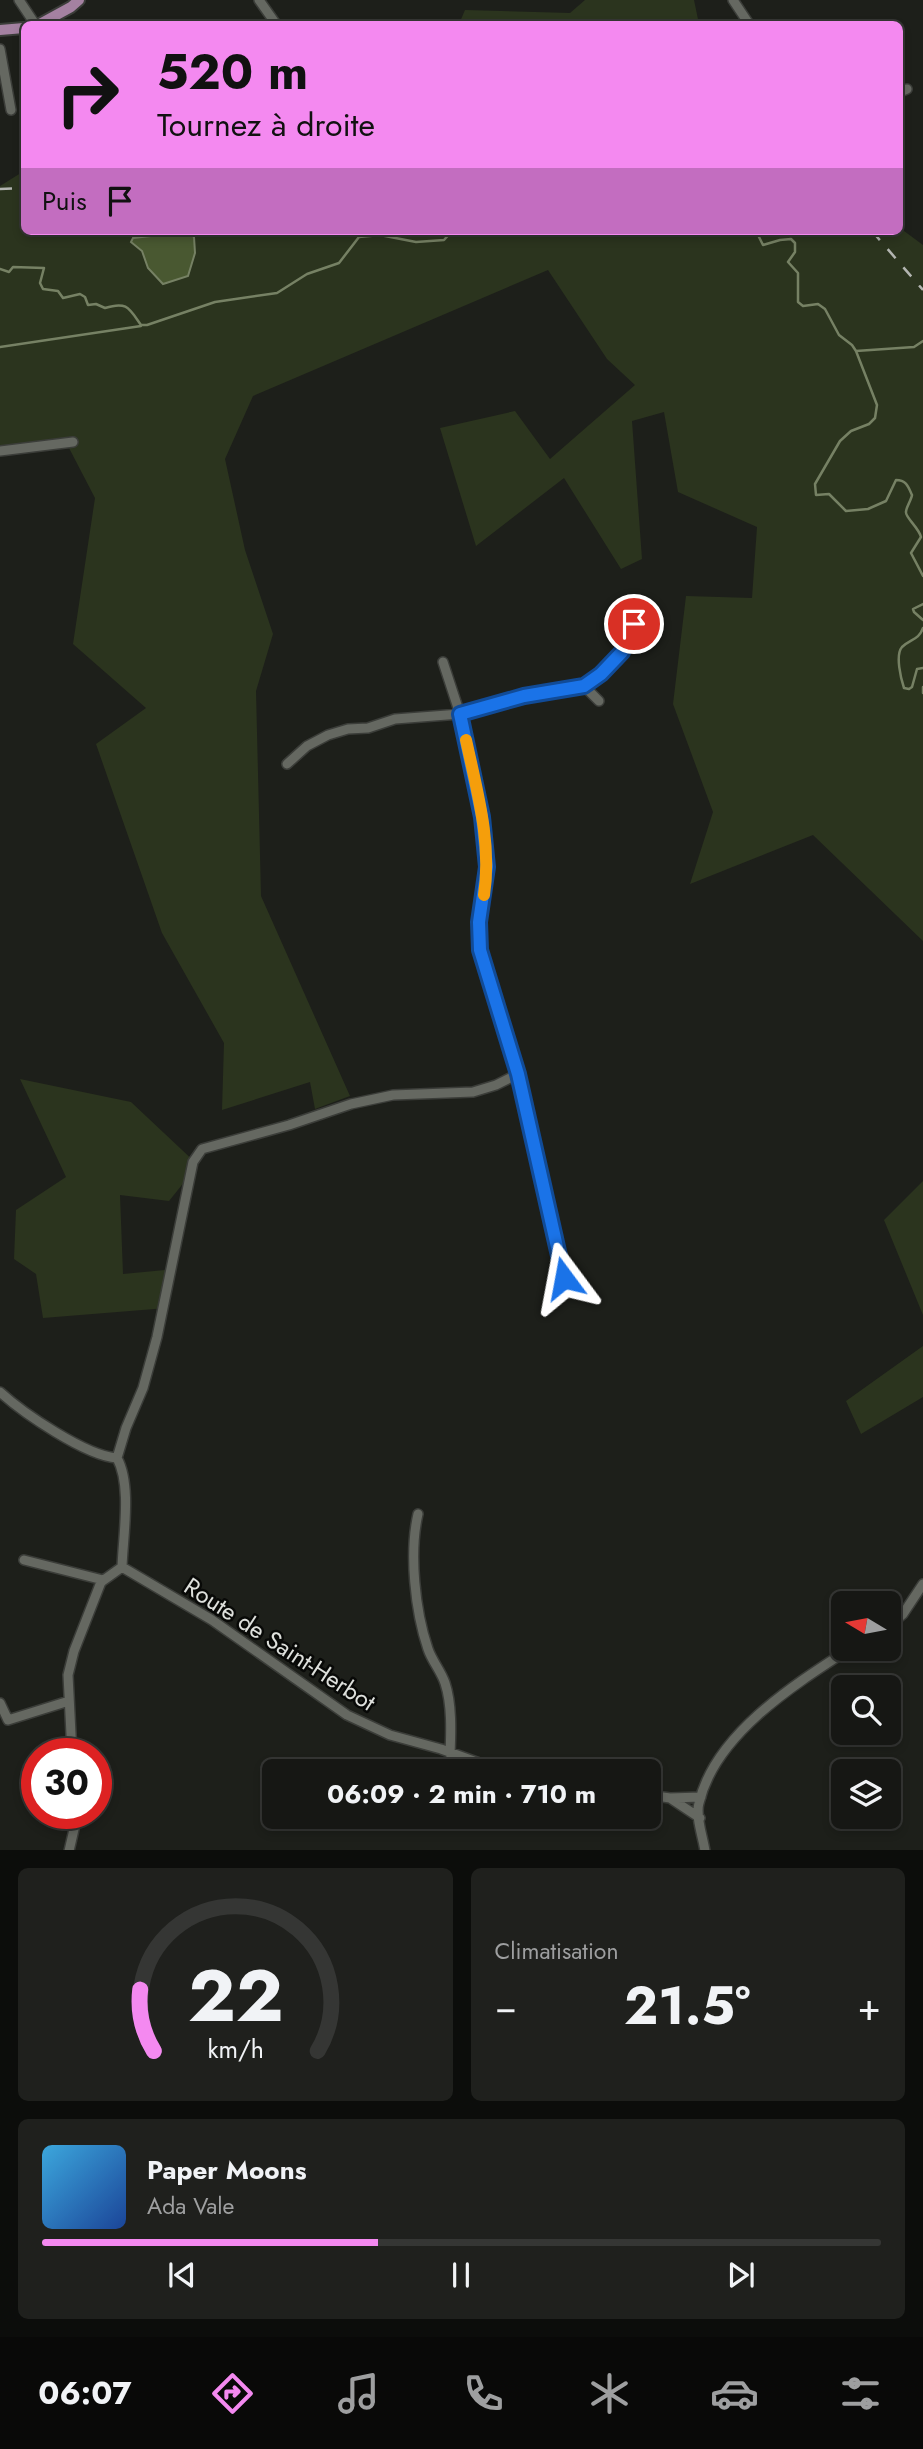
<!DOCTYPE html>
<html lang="fr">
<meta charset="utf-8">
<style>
:root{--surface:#161714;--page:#1f201d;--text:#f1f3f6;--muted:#9e9fa0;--line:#353634;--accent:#f489f0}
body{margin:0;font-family:Jost,sans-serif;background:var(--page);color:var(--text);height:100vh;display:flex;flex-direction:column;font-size:26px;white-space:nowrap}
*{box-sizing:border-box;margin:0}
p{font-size:23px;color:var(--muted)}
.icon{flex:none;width:38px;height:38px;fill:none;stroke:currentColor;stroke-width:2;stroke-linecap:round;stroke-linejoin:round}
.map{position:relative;height:1850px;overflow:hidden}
.drawer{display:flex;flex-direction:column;gap:18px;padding:18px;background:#0c0d0b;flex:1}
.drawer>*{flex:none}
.banner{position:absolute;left:21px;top:21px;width:882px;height:214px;border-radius:10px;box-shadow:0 4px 10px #0003,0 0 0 2px var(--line);background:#f489f0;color:#111;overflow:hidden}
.needle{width:46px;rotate:280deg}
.tools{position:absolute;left:831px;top:1591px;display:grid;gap:14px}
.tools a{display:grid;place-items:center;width:70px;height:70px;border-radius:10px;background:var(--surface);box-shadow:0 4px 10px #0003,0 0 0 2px var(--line);font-size:35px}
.speed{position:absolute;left:21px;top:1738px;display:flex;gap:14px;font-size:35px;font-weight:700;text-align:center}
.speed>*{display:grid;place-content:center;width:91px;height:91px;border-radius:50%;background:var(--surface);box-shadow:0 4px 10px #0003,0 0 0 2px var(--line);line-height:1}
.speed .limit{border:10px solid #d22;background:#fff;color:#111}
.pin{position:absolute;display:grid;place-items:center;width:60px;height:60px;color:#fff;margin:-30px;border:4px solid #fff;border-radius:50%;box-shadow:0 2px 7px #0007}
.me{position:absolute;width:77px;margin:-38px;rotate:347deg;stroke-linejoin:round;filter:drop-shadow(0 0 5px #0008)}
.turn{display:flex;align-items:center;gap:24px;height:147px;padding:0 21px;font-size:32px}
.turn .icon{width:91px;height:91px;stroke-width:2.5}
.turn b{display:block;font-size:49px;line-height:60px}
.then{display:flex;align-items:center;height:66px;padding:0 21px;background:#0003;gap:14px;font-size:26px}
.big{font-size:52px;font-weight:700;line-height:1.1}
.drawer .tile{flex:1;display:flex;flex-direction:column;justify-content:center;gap:10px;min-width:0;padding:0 24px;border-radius:10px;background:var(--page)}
.drawer .dial{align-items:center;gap:0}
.dial svg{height:182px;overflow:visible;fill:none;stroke:var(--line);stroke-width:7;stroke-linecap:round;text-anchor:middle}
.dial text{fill:var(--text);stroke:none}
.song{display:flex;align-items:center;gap:21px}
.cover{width:84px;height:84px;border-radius:10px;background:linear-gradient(135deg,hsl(200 70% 55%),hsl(220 70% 35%))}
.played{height:7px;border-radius:4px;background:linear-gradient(90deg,var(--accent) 40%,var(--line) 40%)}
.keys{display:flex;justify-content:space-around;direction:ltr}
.heat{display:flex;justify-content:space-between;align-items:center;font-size:38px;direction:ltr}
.drawer .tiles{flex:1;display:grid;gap:18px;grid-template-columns:1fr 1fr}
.tile:last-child{grid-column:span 2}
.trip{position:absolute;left:262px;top:1759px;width:399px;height:70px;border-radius:10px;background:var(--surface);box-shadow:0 4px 10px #0003,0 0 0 2px var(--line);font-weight:700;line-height:70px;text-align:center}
.dock{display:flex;height:112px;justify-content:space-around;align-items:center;background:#090908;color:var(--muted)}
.dock .icon{width:49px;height:49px}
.dock .selected{color:var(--accent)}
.dock b{font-size:32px;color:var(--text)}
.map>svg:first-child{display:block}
.green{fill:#2b341e}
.water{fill:#495831;stroke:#768164;stroke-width:2}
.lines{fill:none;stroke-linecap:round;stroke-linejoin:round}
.stream{stroke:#768164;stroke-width:2.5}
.minor-casing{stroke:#3b3d39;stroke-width:12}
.major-casing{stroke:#3b3d39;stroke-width:14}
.minor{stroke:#656861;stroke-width:9}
.major{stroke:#a481a1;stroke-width:10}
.rail{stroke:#b3b5b1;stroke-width:2.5;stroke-dasharray:12 12;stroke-linecap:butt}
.route-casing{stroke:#114b97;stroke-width:18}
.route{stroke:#1a73e8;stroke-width:12}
.slow{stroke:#f59e0b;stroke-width:12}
.labels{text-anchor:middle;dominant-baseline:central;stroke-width:5;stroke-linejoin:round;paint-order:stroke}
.street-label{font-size:24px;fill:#dee0dc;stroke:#080907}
</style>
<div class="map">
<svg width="923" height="1851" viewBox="0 0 923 1851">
<rect width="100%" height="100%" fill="#1d1f1a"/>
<path class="green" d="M585 0H694L699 24H459L465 10 570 13Z
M24 171V231H900V228L923 245V941L813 835 690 884 713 812 673 704 686 596 752 598 757 527 678 492 664 412 632 421 642 559 621 569 564 478 476 546 440 428 515 411 550 459 635 385 607 359 548 270 253 396 225 459 245 550 273 634 256 691 261 896 350 1096 315 1109 310 1082 222 1110 224 1043 162 933 96 744 146 708 73 644 95 498 69 448 0 453V186Z
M20 1079 131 1102 198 1165 169 1201 120 1195 123 1274 165 1270 167 1308 43 1318 36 1274 14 1259 16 1210 66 1177Z
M923 1181V1315L884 1220Z
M923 1346V1397L861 1434 846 1401Z"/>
<path class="water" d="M187 232 194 237 195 253 188 276 163 284 148 268 142 251 131 242 133 238Z"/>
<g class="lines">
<path class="stream" d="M756 231 763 245 780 240 791 239 795 243V252L788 262 798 273V302L803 306 818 304 825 309 839 335 852 345 856 351 877 405 875 418 869 424 851 431 840 441 815 484 816 495 829 494 846 511 868 509 886 501 896 480C906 480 908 486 912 495 911 501 906 507 906 512 905 517 919 528 921 537L911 553 923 576
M0 269 9 272 13 267 44 268 40 283 43 289 58 291 63 298 80 294 85 297 88 305 96 304 105 308C127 301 129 308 141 325H147L215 302 277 293 307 274 339 263 359 237 380 235 416 242 444 240 452 231
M0 347 141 326
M856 351 914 347 923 341
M923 604 913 609 914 612 923 620
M923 628C919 640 910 639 902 647 895 655 901 679 904 688L909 689 912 687 917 669 923 668
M923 687V693"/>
<defs>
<path id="minor" d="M19 0 35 24
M259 0 276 24
M733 0 749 24
M0 49 11 110
M900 92 907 89
M0 451 73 442
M584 686C609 671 624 651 634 624
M287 764 307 746 328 735 348 729 368 728 395 719 460 714 524 696 584 686 599 701
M518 1074 564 1278 573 1291
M0 1392C23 1413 86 1456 117 1458
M117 1458 126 1428 143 1388 157 1337 193 1162 202 1149 289 1125 351 1104 393 1095 473 1092 496 1085 518 1074 480 950 479 922 487 867 482 817 460 714 443 662
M418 1514C409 1553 415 1611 428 1649 432 1661 441 1671 445 1683 452 1704 451 1732 450 1754
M24 1560 103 1580
M122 1567 212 1620 347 1715 390 1735 441 1749 501 1771
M889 1626 903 1614 923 1584
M0 1703 8 1720 69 1701
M72 1754 68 1675 74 1651 101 1582 122 1567C123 1536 132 1485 117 1458
M649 1795 670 1798 700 1818
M670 1798 701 1797
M69 1851 75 1825 74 1813
M705 1851C703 1837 695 1816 699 1803 715 1734 795 1684 851 1648"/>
<path id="major" d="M40 24 71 7 79 0
M0 30 24 28"/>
</defs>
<use href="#minor" class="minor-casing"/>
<use href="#major" class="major-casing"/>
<use href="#minor" class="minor"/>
<use href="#major" class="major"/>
<path class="rail" d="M0 189 24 188
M872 231 923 290"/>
</g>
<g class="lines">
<defs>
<path id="route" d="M564 1278 518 1074 480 950 479 922 487 867 482 817 460 714 524 696 584 686 601 674 622 652 634 624"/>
</defs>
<use href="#route" class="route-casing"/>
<use href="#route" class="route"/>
<path class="slow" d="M466 740C477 791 492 843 484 895"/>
</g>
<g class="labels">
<g class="street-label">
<text transform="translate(280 1644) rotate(33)">Route de Saint-Herbot</text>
</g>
</g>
</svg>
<div class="tools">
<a><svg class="needle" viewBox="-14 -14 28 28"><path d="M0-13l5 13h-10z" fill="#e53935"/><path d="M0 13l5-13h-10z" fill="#9e9fa0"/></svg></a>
<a><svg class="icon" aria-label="search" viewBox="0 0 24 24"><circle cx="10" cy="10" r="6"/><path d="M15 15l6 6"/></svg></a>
<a><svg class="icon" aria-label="layers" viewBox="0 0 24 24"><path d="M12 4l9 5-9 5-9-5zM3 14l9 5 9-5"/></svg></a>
</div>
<div class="speed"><div class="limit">30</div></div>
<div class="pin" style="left:634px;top:624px;background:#d93025"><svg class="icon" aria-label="arrive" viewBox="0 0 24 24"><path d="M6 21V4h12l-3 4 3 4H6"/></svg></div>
<svg class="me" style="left:564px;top:1278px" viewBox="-20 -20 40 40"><path d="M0-17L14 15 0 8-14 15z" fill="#1a73e8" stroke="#fff" stroke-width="4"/></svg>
<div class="trip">06:09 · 2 min · 710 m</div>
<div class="banner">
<div class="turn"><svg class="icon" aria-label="right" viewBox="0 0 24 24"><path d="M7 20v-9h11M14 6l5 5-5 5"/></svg><div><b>520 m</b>Tournez à droite</div></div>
<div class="then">Puis<svg class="icon" aria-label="arrive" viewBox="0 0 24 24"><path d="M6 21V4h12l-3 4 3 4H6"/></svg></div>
</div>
</div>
<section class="drawer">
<div class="tiles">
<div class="tile dial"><svg viewBox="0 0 100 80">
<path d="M14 69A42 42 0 1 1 86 69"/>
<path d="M14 69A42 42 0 0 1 8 42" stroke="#f489f0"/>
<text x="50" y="56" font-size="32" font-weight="700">22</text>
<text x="50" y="72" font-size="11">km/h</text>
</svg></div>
<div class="tile"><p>Climatisation</p>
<div class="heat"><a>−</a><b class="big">21.5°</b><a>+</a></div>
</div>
<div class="tile">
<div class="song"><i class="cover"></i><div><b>Paper Moons</b><p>Ada Vale</p></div></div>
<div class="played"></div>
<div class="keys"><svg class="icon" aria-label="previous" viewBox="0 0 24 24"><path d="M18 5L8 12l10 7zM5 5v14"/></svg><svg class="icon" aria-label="pause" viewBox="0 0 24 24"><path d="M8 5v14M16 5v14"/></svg><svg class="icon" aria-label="next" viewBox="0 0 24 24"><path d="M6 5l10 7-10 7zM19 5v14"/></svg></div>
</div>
</div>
</section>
<nav class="dock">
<b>06:07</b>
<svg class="icon selected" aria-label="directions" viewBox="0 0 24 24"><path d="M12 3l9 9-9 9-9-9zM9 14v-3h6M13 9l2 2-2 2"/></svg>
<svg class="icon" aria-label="music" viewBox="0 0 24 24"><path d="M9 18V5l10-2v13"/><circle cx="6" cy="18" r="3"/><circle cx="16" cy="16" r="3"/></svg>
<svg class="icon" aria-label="phone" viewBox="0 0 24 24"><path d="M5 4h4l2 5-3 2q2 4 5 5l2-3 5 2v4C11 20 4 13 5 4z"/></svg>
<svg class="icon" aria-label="climate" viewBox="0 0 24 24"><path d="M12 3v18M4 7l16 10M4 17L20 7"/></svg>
<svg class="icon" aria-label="car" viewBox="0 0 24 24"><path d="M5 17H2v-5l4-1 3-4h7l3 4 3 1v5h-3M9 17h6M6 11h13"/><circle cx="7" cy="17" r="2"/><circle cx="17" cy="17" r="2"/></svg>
<svg class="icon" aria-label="filters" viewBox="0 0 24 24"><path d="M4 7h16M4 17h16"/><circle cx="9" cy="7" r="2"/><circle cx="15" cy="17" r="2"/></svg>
</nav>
